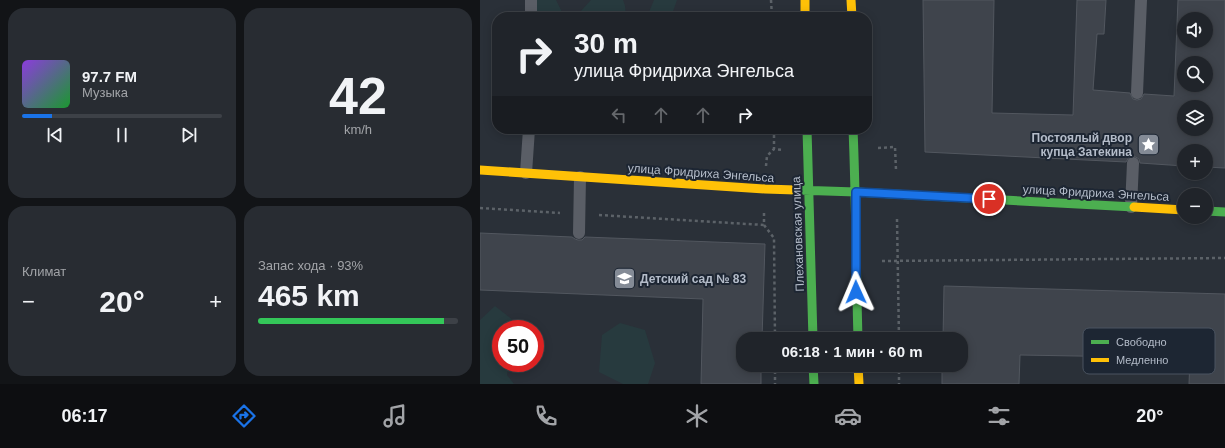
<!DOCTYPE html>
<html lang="ru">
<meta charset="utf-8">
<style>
:root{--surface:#20242a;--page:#282c32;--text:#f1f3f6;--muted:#a2a4a8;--line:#3d4147;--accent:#1a73e8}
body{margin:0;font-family:Helvetica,sans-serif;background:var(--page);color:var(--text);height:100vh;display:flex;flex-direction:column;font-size:15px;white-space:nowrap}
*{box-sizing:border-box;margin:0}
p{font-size:13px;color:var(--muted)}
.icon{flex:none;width:22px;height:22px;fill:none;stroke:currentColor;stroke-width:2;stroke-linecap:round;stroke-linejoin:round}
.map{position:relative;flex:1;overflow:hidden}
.details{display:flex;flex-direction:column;gap:8px;padding:8px;background:#121417;width:480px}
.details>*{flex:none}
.hud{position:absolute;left:12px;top:12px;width:380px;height:122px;border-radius:16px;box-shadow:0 2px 10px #0003,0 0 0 1px var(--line);background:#20242a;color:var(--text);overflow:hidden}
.fabs{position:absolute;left:697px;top:12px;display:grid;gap:8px}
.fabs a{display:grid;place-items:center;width:36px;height:36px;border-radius:50%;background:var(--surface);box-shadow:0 2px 10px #0003,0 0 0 1px var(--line);font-size:20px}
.speed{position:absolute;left:12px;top:320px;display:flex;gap:8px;font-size:20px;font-weight:700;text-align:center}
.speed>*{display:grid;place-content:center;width:52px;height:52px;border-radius:50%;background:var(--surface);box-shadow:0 2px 10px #0003,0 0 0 1px var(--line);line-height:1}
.speed .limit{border:6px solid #d22;background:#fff;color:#111}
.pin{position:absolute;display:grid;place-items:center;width:34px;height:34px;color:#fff;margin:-17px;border:2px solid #fff;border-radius:50%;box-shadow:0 1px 4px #0007}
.me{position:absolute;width:44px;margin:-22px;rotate:359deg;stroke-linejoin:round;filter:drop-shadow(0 0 3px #0008)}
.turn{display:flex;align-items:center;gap:14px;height:84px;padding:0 16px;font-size:18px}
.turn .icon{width:52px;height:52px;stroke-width:2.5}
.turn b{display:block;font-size:28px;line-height:34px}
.lanes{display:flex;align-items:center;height:38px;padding:0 16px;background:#0003;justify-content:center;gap:20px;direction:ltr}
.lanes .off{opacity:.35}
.big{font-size:30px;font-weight:700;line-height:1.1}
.details .card{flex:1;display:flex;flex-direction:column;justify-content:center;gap:6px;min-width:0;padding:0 14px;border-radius:16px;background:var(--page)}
.details .dial{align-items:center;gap:0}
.dial b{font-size:52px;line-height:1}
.song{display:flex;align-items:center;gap:12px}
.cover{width:48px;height:48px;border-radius:6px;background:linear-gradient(135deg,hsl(270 70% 55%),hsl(130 70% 35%))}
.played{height:4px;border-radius:2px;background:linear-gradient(90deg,var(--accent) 15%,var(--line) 15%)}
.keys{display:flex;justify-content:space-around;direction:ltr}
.heat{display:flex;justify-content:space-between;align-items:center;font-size:22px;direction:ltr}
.charge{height:6px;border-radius:3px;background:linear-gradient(90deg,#34c759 93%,var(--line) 0)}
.details .tiles{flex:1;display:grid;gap:8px;grid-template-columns:repeat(2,1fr)}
.trip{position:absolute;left:256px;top:332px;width:232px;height:40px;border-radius:16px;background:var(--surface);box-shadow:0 2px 10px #0003,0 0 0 1px var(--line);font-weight:700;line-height:40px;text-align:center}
.dock{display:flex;height:64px;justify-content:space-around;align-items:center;background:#0d0e11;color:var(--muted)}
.dock .icon{width:28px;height:28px}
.dock .current{color:var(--accent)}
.dock b{font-size:18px;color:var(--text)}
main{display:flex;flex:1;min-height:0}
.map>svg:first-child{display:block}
.green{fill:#273a3e}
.building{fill:#3f444c;stroke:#52575f;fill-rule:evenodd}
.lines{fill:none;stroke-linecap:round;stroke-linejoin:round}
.path{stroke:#5c6268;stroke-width:2.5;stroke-dasharray:3 3;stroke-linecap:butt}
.lane{stroke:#5a5e66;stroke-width:12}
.fast{stroke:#4caf50;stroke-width:9}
.slow{stroke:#ffc107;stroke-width:9}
.route-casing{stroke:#114b97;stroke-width:10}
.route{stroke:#1a73e8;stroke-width:7}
.labels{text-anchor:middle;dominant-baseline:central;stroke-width:4;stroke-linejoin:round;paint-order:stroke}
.poi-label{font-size:12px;font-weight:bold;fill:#b4bcc9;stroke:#1d2633;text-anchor:end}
.street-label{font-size:12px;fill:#b4bcc9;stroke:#1d2633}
.key{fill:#1d2633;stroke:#4a5360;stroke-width:1}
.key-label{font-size:11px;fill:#b4bcc9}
</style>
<main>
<section class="details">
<div class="tiles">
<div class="card">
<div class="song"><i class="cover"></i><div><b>97.7 FM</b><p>Музыка</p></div></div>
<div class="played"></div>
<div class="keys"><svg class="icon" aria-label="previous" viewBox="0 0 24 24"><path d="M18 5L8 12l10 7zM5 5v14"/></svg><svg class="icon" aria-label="pause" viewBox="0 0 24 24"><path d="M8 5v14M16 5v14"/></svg><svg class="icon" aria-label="next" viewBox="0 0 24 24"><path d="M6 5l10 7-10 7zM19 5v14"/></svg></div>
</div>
<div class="card dial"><b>42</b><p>km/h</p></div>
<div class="card"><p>Климат</p>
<div class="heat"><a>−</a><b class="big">20°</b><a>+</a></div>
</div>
<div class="card"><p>Запас хода · 93%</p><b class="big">465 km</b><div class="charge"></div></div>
</div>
</section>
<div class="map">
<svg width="745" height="384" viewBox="0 0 745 384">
<rect width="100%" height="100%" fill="#2a3038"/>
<path class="green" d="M56 0H76L82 12 78 17H56Z
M111 0H143L145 6 146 17H101L100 12Z
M174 0H197L191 17H167Z
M15 306 34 321 33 329H21V363H29L27 375 34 384H0V320Z
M140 323 165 330 175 363 168 384H143L119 372 122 335Z"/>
<path class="building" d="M443 0H514L512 113 593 115 597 0H626L624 34H617L613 90 650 93 653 99 657 100 661 99 664 94 694 96 698 0H745V168L726 167V151H704V166L660 163 659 159 654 156 649 157 646 162 445 152ZM704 19H726V41H704ZM704 63H726V85H704ZM704 107H726V129H704Z
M0 233 92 237 95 239 98 240H102L105 237 285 244 282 339H263V365H281V384H221L223 299 0 290Z
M464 286 745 294V384H709L710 358 540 355 539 384H462V365H481V339H463Z"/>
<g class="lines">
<path class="path" d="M291 0 292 17
M294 129V149
M398 148 415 147 416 170
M286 166 287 156 294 149 304 150
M0 208 80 213
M284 213V225L294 238 295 339
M119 215 284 225
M417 219 419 339
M402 261 745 258
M295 365V384
M419 365V384"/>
<path class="lane" d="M51 17V0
M657 93 661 0
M46 173 49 129
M651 207 653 163
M99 233 100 177"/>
<path class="fast" d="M327 129 333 339
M373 129C376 199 376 269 378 339
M316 190 376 192 654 207
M726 211 745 212
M333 365 334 384"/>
<path class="slow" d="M325 0V17
M371 0 372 17
M0 170 285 189 316 190
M654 207 704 210
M378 365 379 384"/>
</g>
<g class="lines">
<defs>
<path id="route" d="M376 292V192L509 199"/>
</defs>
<use href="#route" class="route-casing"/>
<use href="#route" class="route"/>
</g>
<defs>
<symbol id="sight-square" viewBox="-11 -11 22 22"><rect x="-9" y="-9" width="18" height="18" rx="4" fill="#848b96" stroke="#1d2633"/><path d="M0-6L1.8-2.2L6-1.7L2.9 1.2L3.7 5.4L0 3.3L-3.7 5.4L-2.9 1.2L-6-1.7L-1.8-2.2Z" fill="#fff"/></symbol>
<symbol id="school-square" viewBox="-11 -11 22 22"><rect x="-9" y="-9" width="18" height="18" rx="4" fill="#848b96" stroke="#1d2633"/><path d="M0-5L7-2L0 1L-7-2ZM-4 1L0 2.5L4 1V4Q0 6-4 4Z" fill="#fff"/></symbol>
</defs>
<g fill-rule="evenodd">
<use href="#sight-square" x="656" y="132" width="25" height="25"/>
<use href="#school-square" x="132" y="266" width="25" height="25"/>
</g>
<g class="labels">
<g class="poi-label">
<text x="652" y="138">Постоялый двор<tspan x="652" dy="14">купца Затекина</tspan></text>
<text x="160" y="279" text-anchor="start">Детский сад № 83</text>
</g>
<g class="street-label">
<text transform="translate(221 173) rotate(4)">улица Фридриха Энгельса</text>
<text transform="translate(616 193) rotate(3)">улица Фридриха Энгельса</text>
<text transform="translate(318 234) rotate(-92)">Плехановская улица</text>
</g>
</g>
<rect x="603" y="328" width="132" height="46" rx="6" class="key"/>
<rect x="611" y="340" width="18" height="4" fill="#4caf50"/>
<rect x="611" y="358" width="18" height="4" fill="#ffc107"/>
<g class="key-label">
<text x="636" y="346">Свободно</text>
<text x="636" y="364">Медленно</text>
</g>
</svg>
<div class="fabs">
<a><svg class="icon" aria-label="sound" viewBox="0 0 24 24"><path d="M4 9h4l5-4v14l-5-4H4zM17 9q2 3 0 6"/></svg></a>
<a><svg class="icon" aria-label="search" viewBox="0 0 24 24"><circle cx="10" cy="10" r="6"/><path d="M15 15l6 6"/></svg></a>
<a><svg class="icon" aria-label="layers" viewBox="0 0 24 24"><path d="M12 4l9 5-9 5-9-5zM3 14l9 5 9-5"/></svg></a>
<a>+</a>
<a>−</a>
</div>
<div class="speed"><div class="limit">50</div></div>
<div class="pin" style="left:509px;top:199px;background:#d93025"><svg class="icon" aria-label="arrive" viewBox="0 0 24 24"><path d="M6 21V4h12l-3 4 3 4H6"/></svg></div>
<svg class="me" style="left:376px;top:292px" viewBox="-20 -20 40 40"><path d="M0-17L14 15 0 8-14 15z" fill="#1a73e8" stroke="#fff" stroke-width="4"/></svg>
<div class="trip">06:18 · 1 мин · 60 m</div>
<div class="hud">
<div class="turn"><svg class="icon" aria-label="right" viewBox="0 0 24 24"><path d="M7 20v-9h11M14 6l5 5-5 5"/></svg><div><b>30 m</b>улица Фридриха Энгельса</div></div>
<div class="lanes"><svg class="icon off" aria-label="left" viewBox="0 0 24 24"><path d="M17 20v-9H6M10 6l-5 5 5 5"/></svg><svg class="icon off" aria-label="ahead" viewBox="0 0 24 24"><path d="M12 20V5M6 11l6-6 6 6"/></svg><svg class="icon off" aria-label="ahead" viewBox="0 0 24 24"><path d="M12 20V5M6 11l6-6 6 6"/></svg><svg class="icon" aria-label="right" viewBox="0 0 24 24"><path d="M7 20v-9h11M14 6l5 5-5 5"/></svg></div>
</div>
</div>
</main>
<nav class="dock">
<b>06:17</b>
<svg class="icon current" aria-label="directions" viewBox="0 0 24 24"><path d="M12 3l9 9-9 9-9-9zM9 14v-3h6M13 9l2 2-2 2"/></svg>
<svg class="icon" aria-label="music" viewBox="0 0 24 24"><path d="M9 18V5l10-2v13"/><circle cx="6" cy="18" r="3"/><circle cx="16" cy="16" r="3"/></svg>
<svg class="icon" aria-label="phone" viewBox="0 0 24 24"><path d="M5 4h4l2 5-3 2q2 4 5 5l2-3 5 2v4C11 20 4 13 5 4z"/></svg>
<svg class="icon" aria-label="climate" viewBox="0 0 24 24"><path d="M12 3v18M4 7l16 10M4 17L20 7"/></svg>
<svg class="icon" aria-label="car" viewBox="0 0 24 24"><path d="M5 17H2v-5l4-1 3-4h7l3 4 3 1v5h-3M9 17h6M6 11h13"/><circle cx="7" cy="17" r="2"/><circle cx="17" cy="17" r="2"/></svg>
<svg class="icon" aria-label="filters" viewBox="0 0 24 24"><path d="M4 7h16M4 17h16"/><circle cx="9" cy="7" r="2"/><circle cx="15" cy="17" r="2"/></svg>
<b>20°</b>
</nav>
